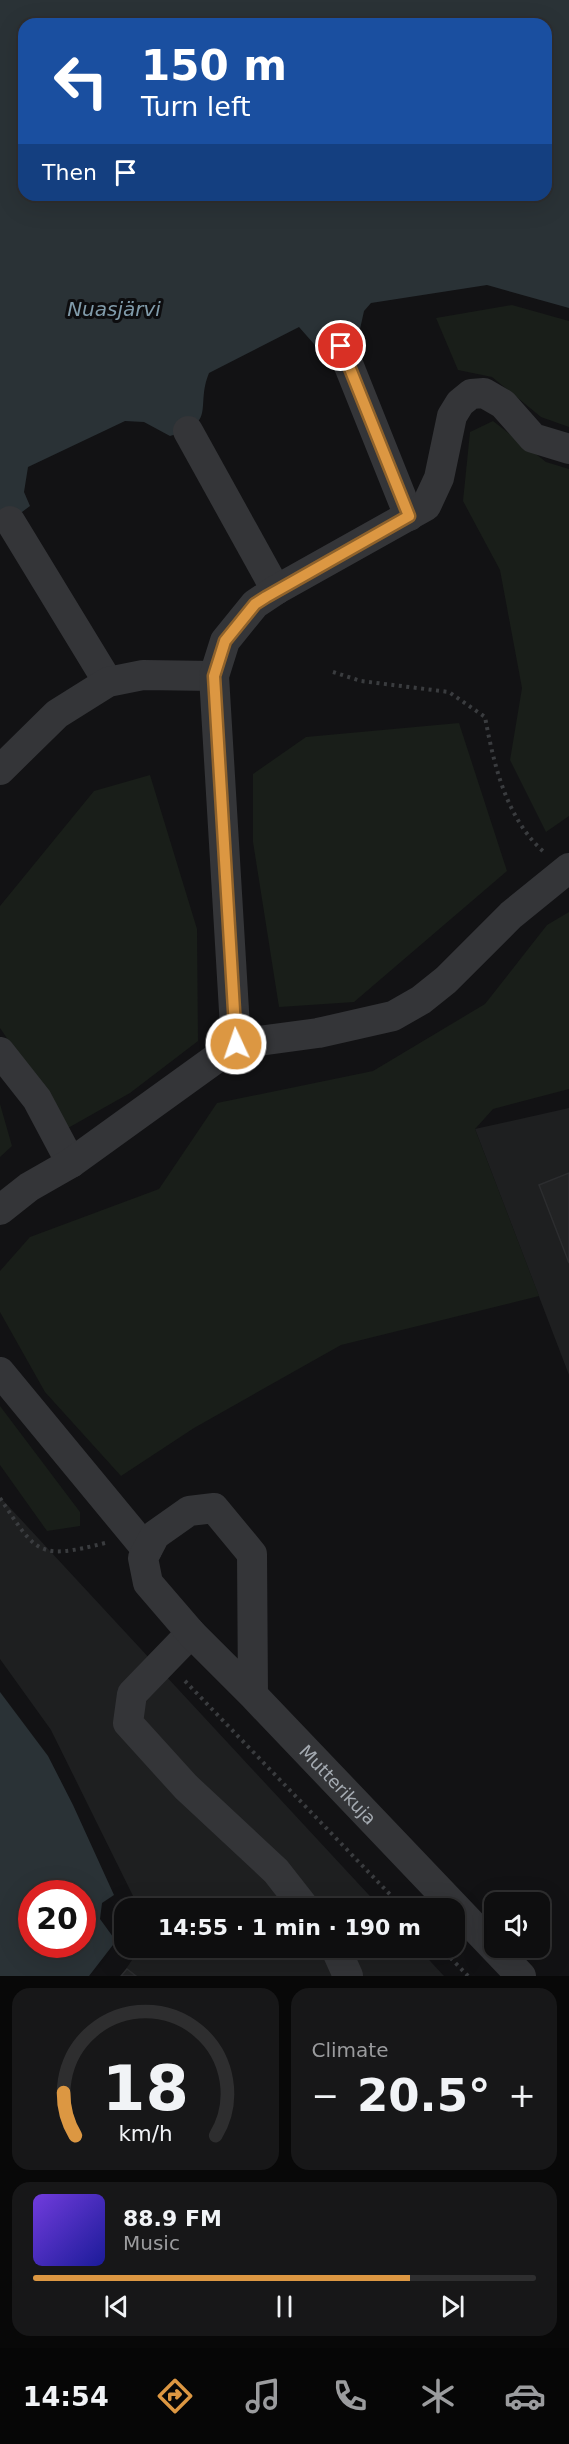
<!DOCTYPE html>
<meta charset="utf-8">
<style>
:root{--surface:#0e0e0f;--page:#171718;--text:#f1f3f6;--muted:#9b9c9e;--line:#2e2e2f;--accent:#dc9742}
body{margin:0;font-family:"DejaVu Sans",sans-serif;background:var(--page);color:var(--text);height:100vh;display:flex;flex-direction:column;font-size:22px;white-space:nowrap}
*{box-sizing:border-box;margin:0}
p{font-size:20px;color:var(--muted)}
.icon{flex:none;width:33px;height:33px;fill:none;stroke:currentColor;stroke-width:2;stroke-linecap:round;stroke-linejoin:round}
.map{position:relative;height:1976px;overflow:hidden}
.panel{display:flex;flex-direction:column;gap:12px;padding:12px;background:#080808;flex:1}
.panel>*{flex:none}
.banner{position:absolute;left:18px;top:18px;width:534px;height:183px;border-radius:18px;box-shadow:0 6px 24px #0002,0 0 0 2px var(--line);background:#1a4fa0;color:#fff;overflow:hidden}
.buttons{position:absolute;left:484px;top:1892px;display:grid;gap:12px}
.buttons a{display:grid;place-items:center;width:66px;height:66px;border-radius:12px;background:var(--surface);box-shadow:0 6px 24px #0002,0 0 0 2px var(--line);font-size:30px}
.speed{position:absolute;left:18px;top:1880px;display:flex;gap:12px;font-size:30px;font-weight:700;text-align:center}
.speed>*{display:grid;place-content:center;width:78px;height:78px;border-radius:50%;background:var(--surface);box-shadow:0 6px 24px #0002,0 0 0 2px var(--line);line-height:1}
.speed .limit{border:9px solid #d22;background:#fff;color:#111}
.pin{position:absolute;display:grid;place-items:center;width:51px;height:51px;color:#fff;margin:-26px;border:3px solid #fff;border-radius:50%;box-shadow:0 2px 6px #0007}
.me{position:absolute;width:66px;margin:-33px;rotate:357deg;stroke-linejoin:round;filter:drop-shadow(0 0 4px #0008)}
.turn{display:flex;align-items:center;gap:21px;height:126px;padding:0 24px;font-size:27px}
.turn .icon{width:78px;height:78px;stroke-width:2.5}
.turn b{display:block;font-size:42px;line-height:51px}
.then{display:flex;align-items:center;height:57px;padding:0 24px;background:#0003;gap:12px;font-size:22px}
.big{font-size:45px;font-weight:800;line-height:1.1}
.panel .widget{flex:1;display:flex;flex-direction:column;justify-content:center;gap:9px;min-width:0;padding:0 21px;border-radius:18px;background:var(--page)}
.panel .dial{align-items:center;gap:0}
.dial svg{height:156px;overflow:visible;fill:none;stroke:var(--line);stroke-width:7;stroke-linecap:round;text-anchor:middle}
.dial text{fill:var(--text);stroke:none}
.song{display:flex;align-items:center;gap:18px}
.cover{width:72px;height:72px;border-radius:9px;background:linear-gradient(135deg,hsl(260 70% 55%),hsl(240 70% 35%))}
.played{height:6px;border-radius:3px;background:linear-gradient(90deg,var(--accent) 75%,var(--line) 75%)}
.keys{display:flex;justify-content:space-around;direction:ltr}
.heat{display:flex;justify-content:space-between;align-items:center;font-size:33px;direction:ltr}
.panel .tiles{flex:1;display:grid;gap:12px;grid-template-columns:1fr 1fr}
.widget:last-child{grid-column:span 2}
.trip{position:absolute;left:114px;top:1898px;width:351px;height:60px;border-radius:18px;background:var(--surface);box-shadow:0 6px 24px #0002,0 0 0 2px var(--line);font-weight:800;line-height:60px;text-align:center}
.tab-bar{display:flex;height:96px;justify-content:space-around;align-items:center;background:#060606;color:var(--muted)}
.tab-bar .icon{width:42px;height:42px}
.tab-bar .on{color:var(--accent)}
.tab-bar b{font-size:27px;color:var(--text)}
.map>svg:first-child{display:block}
.built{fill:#1e1f20}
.green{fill:#191e19}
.water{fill:#2a3236;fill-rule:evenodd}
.building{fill:#222324;stroke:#2c2d2f;stroke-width:1.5}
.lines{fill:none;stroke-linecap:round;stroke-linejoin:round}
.path{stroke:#3a3c3f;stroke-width:4;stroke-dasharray:3 4.5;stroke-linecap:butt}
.minor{stroke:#343538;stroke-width:30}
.route-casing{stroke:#8f622b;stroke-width:15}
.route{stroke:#dc9742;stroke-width:10}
.labels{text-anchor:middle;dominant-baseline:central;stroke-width:6;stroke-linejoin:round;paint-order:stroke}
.street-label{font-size:18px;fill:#a5abb2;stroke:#0d0d0f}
.water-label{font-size:20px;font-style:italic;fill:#809baa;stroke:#0d0d0f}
</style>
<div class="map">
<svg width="569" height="1976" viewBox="0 0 569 1976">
<rect width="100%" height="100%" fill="#121214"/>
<path class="built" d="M569 1108V1375L475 1129Z
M0 1497 381 1908H139L51 1730 0 1659Z
M141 1947H417L444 1976H121Z"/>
<path class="green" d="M512 305 569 321V427L541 417 492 377 458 370 436 318Z
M493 421 546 462 569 469V816L546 832 510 760 522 688 500 570 463 501 470 432Z
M459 723 507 871 354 1002 279 1007 253 842V774L306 737Z
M150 775 197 929 198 1041 130 1093 68 1128 0 1028V906L94 791Z
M569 912V1089L493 1109 475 1129 539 1296 341 1345 194 1428 121 1476 45 1392 0 1312V1271L30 1237 159 1189 217 1103 373 1071 485 1004 547 925Z
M0 1104 12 1146 0 1157Z
M0 1406 80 1512V1526L47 1531 0 1465Z"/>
<path class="water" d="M0 0H569V308L487 285 371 303 364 311 360 329 337 350 321 352 299 327 209 373C195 407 218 423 170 436L144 422 125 421 28 467 24 492 30 506 6 524 0 525ZM24 24H546V195H24Z
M0 1692 48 1756 73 1805 114 1895 102 1903 100 1919 116 1941 89 1976H0ZM32 1893H82V1944H32Z"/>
<path class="building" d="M569 1173V1263L539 1185Z
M127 1969 136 1976H121Z"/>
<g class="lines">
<path class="path" d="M333 672 361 681 449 692 485 717C494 765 506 819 545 853
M0 1498C37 1554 38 1560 105 1543
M185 1681 403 1908
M440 1947 468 1976"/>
<g class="minor">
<path d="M341 346 409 516"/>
<path d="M188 431 276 590"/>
<path d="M10 521 108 682"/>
<path d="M0 770 57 714 108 682 143 675 214 676"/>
<path d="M236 1044 214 676 225 641 255 604 276 590 426 506 439 478 452 416 460 403 471 394 484 393 503 404 533 438 569 449"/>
<path d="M0 1052 37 1099 71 1163"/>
<path d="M0 1210 29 1187 71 1163 236 1044 318 1033 393 1016 421 1000 446 980 511 915 569 868"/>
<path d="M0 1372 147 1550"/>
<path d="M191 1633 132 1694 128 1723 186 1787 276 1871 305 1908"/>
<path id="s1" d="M253 1695 191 1633 148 1583 143 1558 155 1535 189 1511 214 1508 252 1554 253 1695 521 1976"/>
<path d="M335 1947 348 1976"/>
</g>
</g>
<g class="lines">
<defs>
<path id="route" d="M236 1044 214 676 225 641 255 604 266 597 409 516 341 346"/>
</defs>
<use href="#route" class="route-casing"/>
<use href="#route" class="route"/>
</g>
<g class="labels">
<g class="street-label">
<text stroke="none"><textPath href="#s1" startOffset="596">Mutterikuja</textPath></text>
</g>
<g class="water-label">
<text x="114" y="309">Nuasjärvi</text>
</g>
</g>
</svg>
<div class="buttons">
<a><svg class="icon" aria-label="sound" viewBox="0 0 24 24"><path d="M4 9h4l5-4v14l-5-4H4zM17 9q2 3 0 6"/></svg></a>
</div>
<div class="speed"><div class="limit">20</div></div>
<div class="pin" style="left:341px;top:346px;background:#d93025"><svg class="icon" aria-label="arrive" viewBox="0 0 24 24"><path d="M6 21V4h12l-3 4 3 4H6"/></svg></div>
<svg class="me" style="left:236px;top:1044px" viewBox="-20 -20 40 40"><circle r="17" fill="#dc9742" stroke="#fff" stroke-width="3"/><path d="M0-11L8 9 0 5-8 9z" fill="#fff"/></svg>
<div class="trip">14:55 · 1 min · 190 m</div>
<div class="banner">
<div class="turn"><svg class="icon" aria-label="left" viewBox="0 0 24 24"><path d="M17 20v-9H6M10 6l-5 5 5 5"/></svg><div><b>150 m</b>Turn left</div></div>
<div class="then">Then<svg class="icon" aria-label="arrive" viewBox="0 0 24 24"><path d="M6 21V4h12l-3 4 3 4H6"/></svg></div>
</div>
</div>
<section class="panel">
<div class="tiles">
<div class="widget dial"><svg viewBox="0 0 100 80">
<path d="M14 69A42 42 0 1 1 86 69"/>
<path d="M14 69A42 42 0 0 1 8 47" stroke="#dc9742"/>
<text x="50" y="56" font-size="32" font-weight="700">18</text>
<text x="50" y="72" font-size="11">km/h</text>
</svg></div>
<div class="widget"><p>Climate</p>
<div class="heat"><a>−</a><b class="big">20.5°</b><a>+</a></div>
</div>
<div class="widget">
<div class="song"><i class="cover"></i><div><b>88.9 FM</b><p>Music</p></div></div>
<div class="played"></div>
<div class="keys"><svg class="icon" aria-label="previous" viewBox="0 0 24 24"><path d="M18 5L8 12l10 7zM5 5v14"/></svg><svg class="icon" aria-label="pause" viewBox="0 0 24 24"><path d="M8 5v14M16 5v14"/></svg><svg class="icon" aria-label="next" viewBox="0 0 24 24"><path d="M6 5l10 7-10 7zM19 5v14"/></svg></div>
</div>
</div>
</section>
<nav class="tab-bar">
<b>14:54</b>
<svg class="icon on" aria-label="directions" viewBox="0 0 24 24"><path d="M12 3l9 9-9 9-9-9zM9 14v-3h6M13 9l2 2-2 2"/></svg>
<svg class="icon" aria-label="music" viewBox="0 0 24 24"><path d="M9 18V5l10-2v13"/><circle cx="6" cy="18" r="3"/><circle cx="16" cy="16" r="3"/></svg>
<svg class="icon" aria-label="phone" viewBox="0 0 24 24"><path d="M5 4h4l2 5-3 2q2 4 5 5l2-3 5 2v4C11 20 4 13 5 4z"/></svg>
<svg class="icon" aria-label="climate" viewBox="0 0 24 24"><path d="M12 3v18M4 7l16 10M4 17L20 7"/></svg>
<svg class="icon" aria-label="car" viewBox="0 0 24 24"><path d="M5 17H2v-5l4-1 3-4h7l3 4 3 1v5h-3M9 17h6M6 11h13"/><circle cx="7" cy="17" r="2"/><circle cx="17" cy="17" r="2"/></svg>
</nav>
